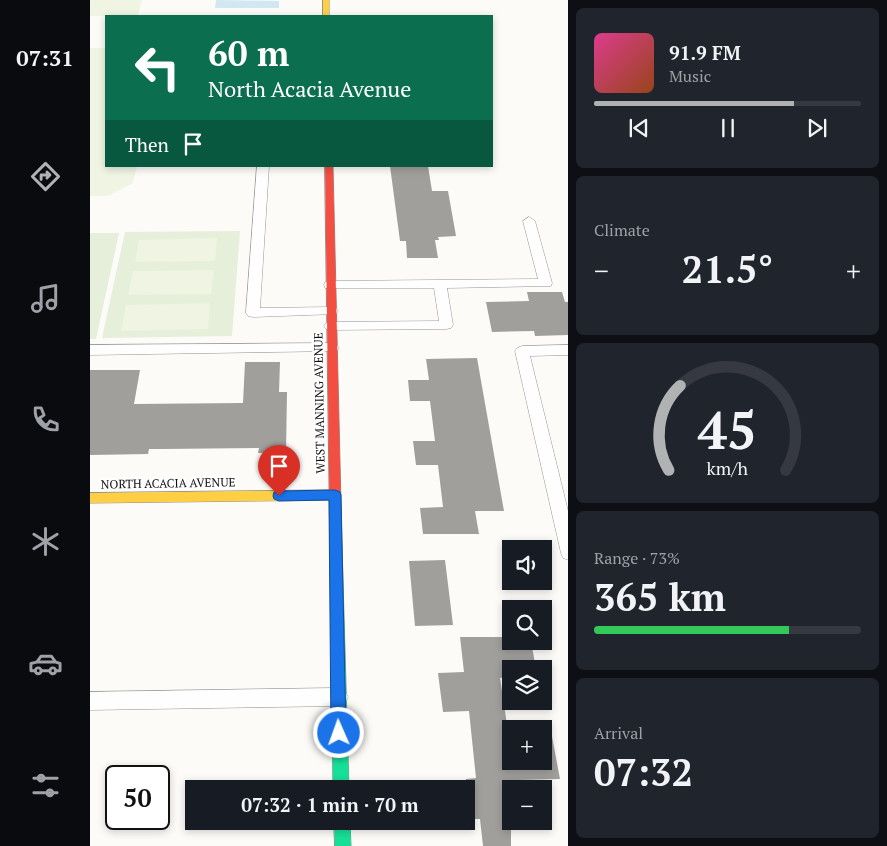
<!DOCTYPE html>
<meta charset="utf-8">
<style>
:root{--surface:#171b24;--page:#20242c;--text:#f1f3f6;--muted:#9ea1a6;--line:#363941;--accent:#b1b2b3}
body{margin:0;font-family:"PT Serif",serif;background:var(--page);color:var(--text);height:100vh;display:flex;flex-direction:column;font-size:19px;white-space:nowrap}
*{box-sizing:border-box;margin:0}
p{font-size:16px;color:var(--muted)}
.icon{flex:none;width:28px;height:28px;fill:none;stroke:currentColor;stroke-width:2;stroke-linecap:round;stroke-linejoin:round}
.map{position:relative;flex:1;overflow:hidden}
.sheet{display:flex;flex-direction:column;gap:8px;padding:8px;background:#0d0f14;width:319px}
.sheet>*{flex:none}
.top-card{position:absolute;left:15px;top:15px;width:388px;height:152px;border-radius:0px;box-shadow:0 2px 8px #0003;background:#0b6e4f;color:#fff;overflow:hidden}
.tools{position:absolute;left:412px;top:540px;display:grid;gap:10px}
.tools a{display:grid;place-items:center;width:50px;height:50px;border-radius:0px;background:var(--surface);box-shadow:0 2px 8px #0003;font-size:25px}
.speed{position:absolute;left:15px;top:765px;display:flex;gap:10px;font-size:25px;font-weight:700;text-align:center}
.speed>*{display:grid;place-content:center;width:65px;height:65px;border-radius:50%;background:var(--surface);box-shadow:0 2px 8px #0003;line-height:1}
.speed .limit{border:2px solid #111;border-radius:8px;background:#fff;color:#111}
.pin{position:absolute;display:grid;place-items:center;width:42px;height:42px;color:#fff;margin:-51px -21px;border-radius:50% 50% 50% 0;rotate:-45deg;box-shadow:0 0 5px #0007}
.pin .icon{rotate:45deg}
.me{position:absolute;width:55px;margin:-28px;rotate:358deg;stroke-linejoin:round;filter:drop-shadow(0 0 4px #0008)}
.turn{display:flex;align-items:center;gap:18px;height:105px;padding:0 20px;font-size:22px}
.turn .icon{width:65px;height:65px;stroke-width:2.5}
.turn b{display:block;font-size:35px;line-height:42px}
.then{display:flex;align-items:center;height:48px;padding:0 20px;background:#0003;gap:10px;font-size:19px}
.big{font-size:38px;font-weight:700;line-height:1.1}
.sheet .card{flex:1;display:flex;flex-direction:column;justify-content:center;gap:8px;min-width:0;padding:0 18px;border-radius:8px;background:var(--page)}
.sheet .dial{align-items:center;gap:0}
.dial svg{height:130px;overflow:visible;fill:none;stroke:var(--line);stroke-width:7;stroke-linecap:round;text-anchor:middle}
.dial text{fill:var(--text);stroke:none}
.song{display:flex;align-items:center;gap:15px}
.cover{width:60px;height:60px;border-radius:8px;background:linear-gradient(135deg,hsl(330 70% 55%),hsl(20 70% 35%))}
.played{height:5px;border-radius:2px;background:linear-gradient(90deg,var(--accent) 75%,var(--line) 75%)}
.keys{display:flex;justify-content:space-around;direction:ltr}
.heat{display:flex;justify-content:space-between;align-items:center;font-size:28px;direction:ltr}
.charge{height:8px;border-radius:4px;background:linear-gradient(90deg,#34c759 73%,var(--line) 0)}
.trip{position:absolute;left:95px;top:780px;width:290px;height:50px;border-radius:0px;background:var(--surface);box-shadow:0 2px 8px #0003;font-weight:700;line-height:50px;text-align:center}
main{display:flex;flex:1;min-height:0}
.menu{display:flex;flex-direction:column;width:90px;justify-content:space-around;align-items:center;background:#090b0e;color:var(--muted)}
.menu .icon{width:35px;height:35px}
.menu .current{color:var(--accent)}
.menu b{font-size:22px;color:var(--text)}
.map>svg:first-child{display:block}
.green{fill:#e6efd9}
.pitch{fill:#eff4e3}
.water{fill:#d1e7f2}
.building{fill:#a09f9c}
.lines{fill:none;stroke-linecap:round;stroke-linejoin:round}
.lane-casing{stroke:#969694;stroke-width:1}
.fast-casing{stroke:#8d8c8b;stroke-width:1}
.slow-casing{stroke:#8d8c8b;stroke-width:1}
.jam-casing{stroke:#8d8c8b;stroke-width:1}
.lane{fill:#fffefe;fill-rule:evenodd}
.fast{fill:#16e098;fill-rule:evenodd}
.slow{fill:#ffcf43;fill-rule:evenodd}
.jam{fill:#f24e42;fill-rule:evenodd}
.route{fill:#1a73e8;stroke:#114b97}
.labels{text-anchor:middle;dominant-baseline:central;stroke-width:5;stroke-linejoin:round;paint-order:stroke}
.street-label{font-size:12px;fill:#101010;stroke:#fff}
</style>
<main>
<nav class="menu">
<b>07:31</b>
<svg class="icon current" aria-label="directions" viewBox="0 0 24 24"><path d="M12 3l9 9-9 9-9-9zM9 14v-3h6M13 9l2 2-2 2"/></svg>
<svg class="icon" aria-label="music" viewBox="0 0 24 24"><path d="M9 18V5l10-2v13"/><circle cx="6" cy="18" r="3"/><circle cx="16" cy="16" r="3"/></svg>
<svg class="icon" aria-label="phone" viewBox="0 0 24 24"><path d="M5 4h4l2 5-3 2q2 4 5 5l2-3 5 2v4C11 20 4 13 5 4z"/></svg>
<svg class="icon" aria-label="climate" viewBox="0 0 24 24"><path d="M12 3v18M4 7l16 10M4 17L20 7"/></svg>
<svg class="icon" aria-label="car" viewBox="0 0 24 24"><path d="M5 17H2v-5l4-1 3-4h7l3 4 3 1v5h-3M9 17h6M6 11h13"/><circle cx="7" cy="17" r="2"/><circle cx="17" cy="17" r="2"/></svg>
<svg class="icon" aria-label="filters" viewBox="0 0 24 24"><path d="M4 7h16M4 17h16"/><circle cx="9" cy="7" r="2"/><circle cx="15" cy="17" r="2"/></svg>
</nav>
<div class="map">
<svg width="479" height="846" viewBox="0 0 479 846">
<rect width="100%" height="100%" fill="#fcfbf7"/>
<path class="green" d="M150 231 142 336 12 338 35 232Z
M0 233H29L6 339H0Z"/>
<path class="pitch" d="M0 0H52L48 15 0 16Z
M0 48H16V166H47L43 183 18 196H0Z
M127 238 125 261 45 262 49 240Z
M124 270 121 294 38 295 43 271Z
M120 303 118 329 31 331 36 305Z"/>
<path class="water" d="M126 0 189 1V8H125Z"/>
<path class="building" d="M300 166H338L342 191H358L366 236 348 237 349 240H345L348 258H317L316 241H310Z
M437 292H472L475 302H479V335L445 336 444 331 402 332 396 302 439 301Z
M387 358 414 511H385L389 534H333L330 508 353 507 348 465H326L323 441H345L340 401H320L318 380H339L336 359Z
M155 362H190L189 392H197L196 453H168L169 448 72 449H59L58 454 0 455V370H50L44 404 153 403Z
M355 560 363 625 325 626 319 561Z
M370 637H421V641H441L446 669H421V677L410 678 418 731H421V761H454V731H461L470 779 430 780 431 789H421V846H393L390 819H376V779L386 778 379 711 353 712 348 673 374 672Z"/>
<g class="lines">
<defs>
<path id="lane" d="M167 166H179L170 308 241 307 246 308 248 311 246 314 163 317 158 316 156 313Z
M439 217 445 221 462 283 461 286 357 288 363 325 361 328 356 329 241 330 236 329 234 326 236 323 241 322 349 321 344 288H235L234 285 235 282 240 281 448 279 433 221Z
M242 343 247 345 249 348 247 351 0 355V345Z
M479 345V355L440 356 479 515V560L473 558 471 553 425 351 427 348 432 346Z
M248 688 255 691 258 697 255 703 248 706 0 710V692Z"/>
<path id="fast" d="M246 541 250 542 252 546 259 789H243L240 546 242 542Z
M244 821H260L261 846H245Z"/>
<path id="slow" d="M233 0H239V16H233Z
M245 490 249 492 251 495 249 498 245 500 0 503V493Z"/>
<path id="jam" d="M235 166H243L252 546 250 550 246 551 242 550 240 546Z"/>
</defs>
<use href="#lane" class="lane-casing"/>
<use href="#fast" class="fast-casing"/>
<use href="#slow" class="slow-casing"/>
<use href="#jam" class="jam-casing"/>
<use href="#lane" class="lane"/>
<use href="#fast" class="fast"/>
<use href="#slow" class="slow"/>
<use href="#jam" class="jam"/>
</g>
<path class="route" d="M245 490 250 492 251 495 256 733 254 738 249 740 244 738 241 733 239 500 189 501 184 499 183 496 184 492 189 491Z"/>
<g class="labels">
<g class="street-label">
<text transform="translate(229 403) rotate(-91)">WEST MANNING AVENUE</text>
<text transform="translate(78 483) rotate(-1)">NORTH ACACIA AVENUE</text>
</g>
</g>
</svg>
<div class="tools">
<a><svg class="icon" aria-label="sound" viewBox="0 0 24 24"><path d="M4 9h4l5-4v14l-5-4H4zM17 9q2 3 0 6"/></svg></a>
<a><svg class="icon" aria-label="search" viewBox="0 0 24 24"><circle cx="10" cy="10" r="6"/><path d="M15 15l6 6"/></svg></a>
<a><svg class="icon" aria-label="layers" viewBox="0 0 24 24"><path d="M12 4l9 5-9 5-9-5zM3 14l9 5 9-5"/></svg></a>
<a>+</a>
<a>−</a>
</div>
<div class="speed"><div class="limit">50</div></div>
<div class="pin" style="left:189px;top:496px;background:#d93025"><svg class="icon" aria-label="arrive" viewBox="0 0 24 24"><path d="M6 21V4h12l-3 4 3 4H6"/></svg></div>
<svg class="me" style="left:249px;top:733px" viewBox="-20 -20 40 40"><circle r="17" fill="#1a73e8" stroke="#fff" stroke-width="3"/><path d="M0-11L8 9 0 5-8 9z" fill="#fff"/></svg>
<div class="trip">07:32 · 1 min · 70 m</div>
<div class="top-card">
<div class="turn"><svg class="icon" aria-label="left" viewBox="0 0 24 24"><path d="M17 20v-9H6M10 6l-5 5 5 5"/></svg><div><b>60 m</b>North Acacia Avenue</div></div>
<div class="then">Then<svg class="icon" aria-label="arrive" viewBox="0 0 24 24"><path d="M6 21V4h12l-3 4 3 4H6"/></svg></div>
</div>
</div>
<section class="sheet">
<div class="card">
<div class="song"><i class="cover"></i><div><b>91.9 FM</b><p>Music</p></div></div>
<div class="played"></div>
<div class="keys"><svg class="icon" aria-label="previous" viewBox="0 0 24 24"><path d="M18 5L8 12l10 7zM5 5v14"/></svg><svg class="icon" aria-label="pause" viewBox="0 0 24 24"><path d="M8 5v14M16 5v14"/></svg><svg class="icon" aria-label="next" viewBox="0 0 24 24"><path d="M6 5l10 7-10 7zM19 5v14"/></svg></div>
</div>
<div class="card"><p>Climate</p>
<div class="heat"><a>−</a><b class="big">21.5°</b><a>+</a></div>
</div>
<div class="card dial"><svg viewBox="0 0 100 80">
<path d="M14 69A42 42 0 1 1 86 69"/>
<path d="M14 69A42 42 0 0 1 21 17" stroke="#b1b2b3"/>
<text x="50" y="56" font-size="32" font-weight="700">45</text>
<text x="50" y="72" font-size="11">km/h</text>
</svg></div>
<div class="card"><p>Range · 73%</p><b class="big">365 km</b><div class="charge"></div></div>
<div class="card"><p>Arrival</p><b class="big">07:32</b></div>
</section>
</main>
